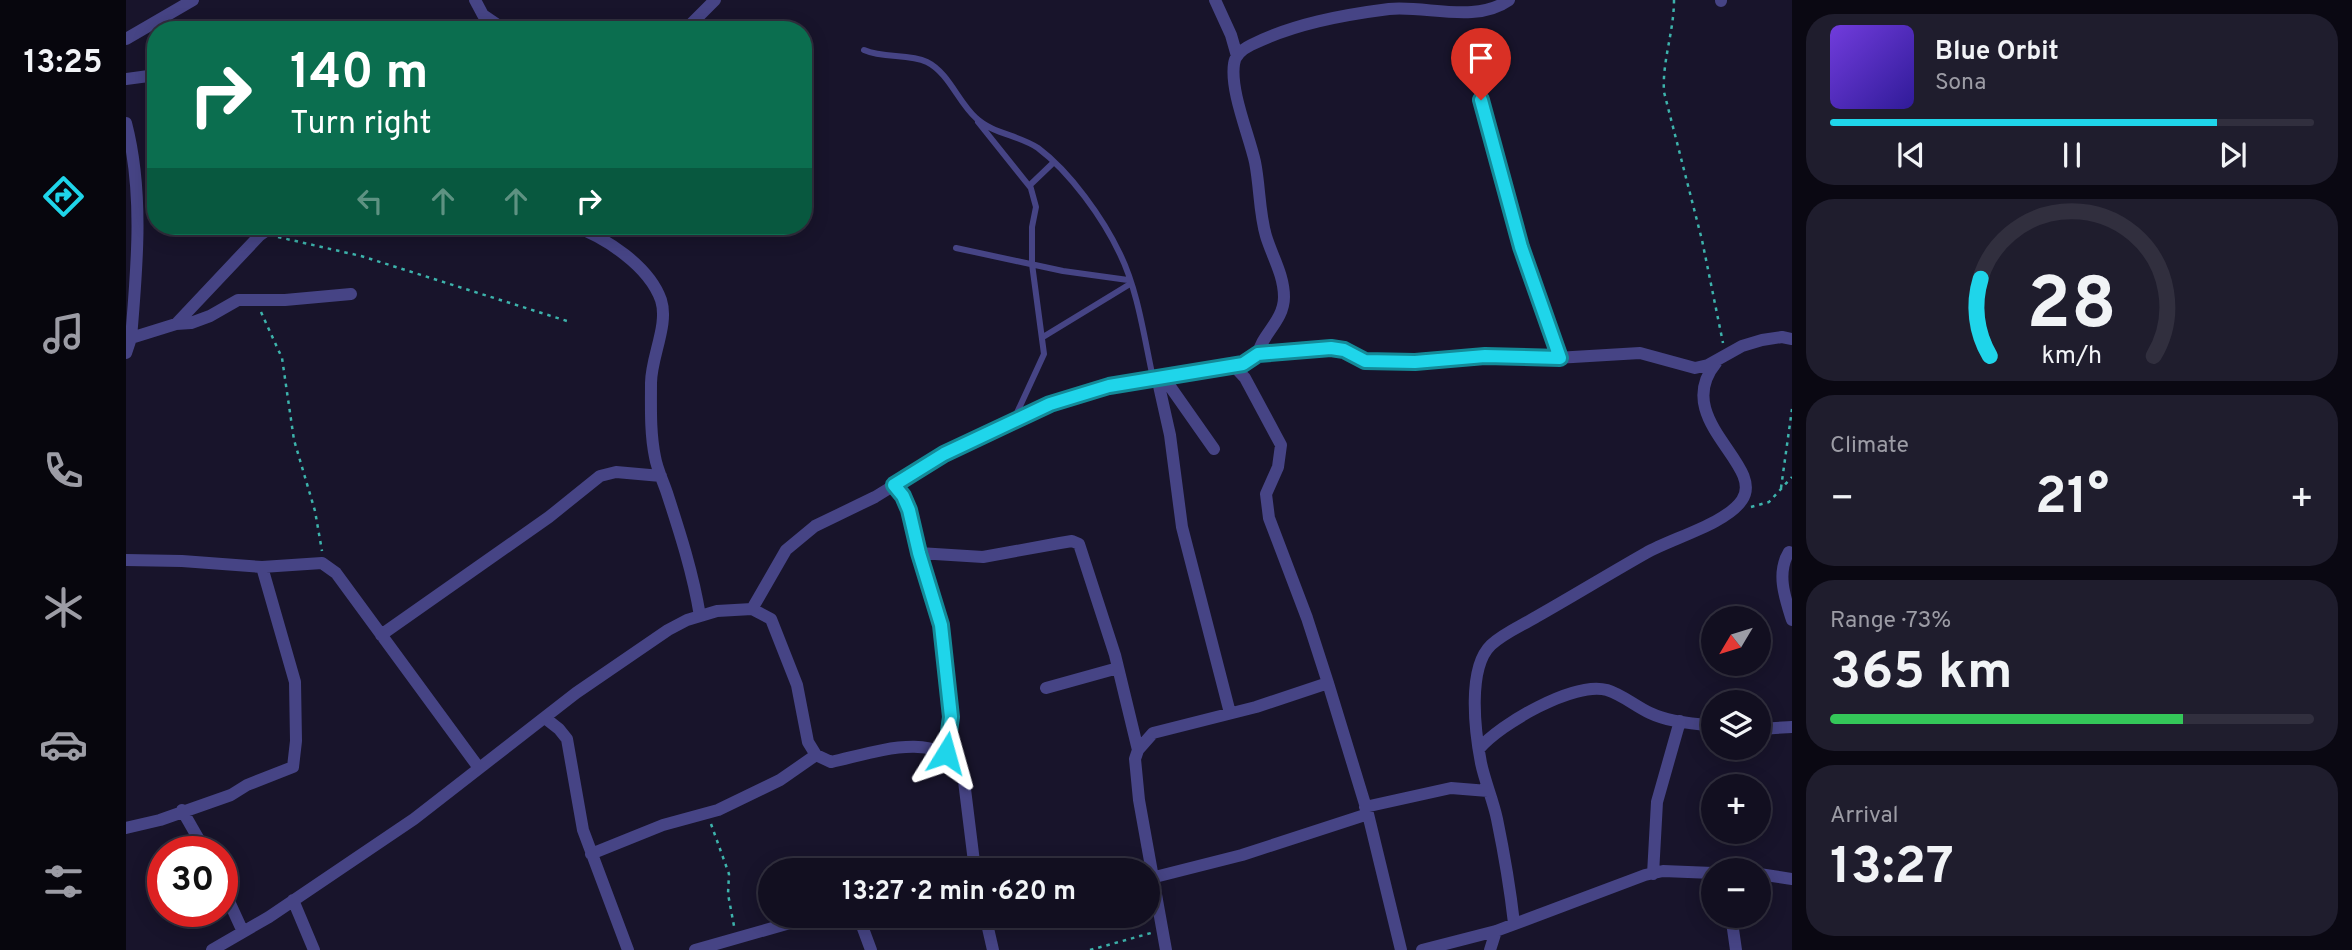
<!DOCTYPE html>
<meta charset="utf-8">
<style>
:root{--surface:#120f20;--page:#1f1d2d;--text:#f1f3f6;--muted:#9c9ca5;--line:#312f3e;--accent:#1fd5ea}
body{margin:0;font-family:Overpass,sans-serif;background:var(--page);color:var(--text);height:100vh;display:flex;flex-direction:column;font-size:26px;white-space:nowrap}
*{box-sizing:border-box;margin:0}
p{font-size:23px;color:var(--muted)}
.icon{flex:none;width:38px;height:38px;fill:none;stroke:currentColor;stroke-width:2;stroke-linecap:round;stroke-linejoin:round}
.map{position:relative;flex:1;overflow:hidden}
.side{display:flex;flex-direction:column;gap:14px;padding:14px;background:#0a0812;width:560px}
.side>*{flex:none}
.banner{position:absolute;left:21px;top:21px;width:665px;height:214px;border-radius:28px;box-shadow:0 4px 18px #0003,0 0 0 2px var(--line);background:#0b6e4f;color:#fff;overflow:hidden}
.needle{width:46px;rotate:232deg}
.controls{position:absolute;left:1575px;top:606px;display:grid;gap:14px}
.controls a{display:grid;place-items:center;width:70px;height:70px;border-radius:50%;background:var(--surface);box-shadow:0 4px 18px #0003,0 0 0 2px var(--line);font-size:35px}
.speed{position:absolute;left:21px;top:836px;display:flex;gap:14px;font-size:35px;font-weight:700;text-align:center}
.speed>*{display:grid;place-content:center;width:91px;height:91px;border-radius:50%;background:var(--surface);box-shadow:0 4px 18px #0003,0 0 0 2px var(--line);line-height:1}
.speed .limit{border:10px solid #d22;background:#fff;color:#111}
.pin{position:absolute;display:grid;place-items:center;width:60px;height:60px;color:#fff;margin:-72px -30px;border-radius:50% 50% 50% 0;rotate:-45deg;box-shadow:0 0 7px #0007}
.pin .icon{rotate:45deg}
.me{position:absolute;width:77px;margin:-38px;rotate:8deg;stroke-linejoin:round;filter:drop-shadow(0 0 5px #0008)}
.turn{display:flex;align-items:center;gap:24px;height:147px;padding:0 28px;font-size:32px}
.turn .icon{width:91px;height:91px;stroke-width:2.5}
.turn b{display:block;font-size:49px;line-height:60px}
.lanes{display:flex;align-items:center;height:66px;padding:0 28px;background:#0003;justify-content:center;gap:35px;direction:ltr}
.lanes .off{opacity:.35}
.big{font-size:52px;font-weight:700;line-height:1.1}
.side .tile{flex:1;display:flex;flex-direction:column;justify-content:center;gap:10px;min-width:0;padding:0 24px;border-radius:28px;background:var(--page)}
.side .dial{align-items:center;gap:0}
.dial svg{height:182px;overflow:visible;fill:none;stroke:var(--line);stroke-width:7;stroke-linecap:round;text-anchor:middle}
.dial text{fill:var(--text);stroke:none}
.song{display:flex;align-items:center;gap:21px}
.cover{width:84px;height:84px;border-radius:10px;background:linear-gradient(135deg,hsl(260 70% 55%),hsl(250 70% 35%))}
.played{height:7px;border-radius:4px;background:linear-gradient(90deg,var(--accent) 80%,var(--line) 80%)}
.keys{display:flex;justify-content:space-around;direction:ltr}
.heat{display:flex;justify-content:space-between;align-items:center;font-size:38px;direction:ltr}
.charge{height:10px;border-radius:5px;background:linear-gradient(90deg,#34c759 73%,var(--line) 0)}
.trip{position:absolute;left:632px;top:858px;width:402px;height:70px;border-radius:35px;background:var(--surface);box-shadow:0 4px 18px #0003,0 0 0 2px var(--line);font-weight:700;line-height:70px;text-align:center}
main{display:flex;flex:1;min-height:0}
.tabs{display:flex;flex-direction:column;width:126px;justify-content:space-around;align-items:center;background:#07060d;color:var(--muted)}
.tabs .icon{width:49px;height:49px}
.tabs .on{color:var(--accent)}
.tabs b{font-size:32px;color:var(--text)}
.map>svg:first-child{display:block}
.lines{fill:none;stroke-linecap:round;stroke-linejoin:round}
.path{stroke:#3db3ac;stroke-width:2.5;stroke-dasharray:3.5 5;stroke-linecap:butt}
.service{stroke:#464485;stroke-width:6}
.minor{stroke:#464485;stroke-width:12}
.route-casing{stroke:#148a98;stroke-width:18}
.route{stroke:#1fd5ea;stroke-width:12}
</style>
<main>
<nav class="tabs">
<b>13:25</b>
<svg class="icon on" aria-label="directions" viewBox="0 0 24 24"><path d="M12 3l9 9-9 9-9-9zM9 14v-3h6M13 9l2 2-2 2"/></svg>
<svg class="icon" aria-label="music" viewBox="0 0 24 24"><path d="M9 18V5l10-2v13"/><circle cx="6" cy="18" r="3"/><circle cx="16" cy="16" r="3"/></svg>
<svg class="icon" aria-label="phone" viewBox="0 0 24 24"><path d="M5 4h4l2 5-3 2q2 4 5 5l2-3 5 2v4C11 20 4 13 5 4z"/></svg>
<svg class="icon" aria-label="climate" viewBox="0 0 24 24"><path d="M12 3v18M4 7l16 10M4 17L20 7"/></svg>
<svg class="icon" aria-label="car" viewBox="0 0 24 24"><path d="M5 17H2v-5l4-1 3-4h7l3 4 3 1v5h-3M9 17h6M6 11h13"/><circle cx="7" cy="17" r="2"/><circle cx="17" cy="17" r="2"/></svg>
<svg class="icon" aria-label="filters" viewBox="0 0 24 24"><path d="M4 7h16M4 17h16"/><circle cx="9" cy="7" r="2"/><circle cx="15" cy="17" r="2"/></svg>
</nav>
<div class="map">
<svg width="1666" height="950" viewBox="0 0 1666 950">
<rect width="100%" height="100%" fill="#18142b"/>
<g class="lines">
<path class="path" d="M1548 0C1548 32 1536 61 1538 92L1576 240 1597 343
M152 237 235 256 441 321
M135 312 156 358 168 440 189 511 196 551
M1655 488 1666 409
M1625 507 1643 502 1666 477
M585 824 603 874 602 894 608 926
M964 950 1025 933"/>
<path class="service" d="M738 50C758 59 782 53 801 62 823 73 832 102 850 118 867 134 893 135 912 148 944 172 977 218 994 254 1012 291 1018 337 1027 378
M1350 82 1395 247 1434 358
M852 122 904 187
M830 248 937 271 1002 280
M917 337 1004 284
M889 417 918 354 906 264V227L910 207 904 185 928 162"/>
<path class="minor" d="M349 0 357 15 379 30
M1089 0 1105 35 1111 56
M1595 0V1
M559 30 589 0
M0 39 67 0
M0 79 30 75
M0 123C18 192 11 267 5 338L0 353
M448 226C480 238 523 266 535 300 543 325 525 357 525 383 525 407 524 433 529 457 531 469 537 481 541 493 554 533 567 573 574 616
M50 324 65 323 84 316 112 300H159L225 294
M5 338 50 324 134 235 147 226
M1132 354C1135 335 1158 321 1158 297 1158 275 1146 256 1140 236 1133 212 1134 187 1129 162 1123 135 1104 91 1108 64 1109 55 1117 49 1125 45 1167 24 1216 15 1263 9 1300 5 1349 24 1383 0
M1107 365 1119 378 1155 445 1152 467 1140 494 1143 518 1181 618 1202 683 1242 814 1275 950
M1036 375 1088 449
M1031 377 1044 435 1056 527 1104 713
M768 485 777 496 783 510 793 553 815 625 825 717 820 753
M1663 552C1650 573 1659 598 1666 620
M793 553 857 557 934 543 946 541 953 544 989 655 1012 750
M0 560 56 561 136 567 196 563 210 573 353 768
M626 609 660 550 689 526 749 497 819 454 906 410 983 386 1117 364 1132 354 1205 347 1218 350 1239 361 1255 362 1359 356 1430 358 1514 353 1569 368 1582 365 1616 346 1636 340 1656 337 1666 339
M255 635 423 517 474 476 490 472 535 476
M920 688 992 668
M419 718 433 729 441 739 457 830 502 950
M1633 729 1666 727
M1353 749C1374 724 1448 681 1481 690 1497 695 1509 706 1524 713 1543 722 1566 723 1587 726
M1239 807 1325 788 1362 791
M56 810 80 852
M0 828 34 820 105 795 121 785 167 767 170 741 169 682 136 567
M465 854 537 825 592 810 654 780 690 755
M1527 874 1531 802 1554 721
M1633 874 1666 879
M1025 878 1116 855 1242 814
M96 886 117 932
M167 900 188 950
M732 915 745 950
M859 915 867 950
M1605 915 1610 950
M1388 923C1384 888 1378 853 1371 819 1367 800 1359 782 1355 763 1349 732 1341 668 1365 645 1378 633 1395 626 1410 617 1447 596 1483 574 1520 553 1546 538 1600 524 1616 500 1640 465 1544 419 1590 363
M86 950 143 917 288 819 450 693 542 630 561 620 591 611 626 609 645 619 671 685 682 742 690 755 705 762C744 754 813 727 837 773L849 870
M569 950 692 915
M1040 950 1013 800 1009 759 1012 750 1027 733 1130 707 1202 683
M1296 950 1370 931 1519 875 1537 871 1587 873
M1364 950 1370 931"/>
</g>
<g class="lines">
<defs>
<path id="route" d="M820 753 825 717 815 625 793 553 783 510 777 496 768 485 818 454 924 404 983 386 1117 364 1132 354 1205 348 1218 350 1239 361 1289 362 1359 356 1434 358 1395 247 1355 100"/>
</defs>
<use href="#route" class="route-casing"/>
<use href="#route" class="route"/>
</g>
</svg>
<div class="controls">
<a><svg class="needle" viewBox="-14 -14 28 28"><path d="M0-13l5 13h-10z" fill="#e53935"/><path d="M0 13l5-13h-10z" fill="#9c9ca5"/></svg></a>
<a><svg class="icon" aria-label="layers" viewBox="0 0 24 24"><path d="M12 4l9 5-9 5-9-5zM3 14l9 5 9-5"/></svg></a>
<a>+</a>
<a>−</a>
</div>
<div class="speed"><div class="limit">30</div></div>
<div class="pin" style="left:1355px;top:100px;background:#d93025"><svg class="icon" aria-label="arrive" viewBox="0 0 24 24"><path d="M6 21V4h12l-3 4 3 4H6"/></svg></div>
<svg class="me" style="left:820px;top:753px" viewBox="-20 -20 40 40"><path d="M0-17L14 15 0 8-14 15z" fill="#1fd5ea" stroke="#fff" stroke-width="4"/></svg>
<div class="trip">13:27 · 2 min · 620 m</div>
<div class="banner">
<div class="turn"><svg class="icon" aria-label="right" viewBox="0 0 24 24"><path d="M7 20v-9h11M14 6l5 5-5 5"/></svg><div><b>140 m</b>Turn right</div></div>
<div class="lanes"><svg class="icon off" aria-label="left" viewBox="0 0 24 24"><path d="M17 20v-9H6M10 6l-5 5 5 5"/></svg><svg class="icon off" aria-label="ahead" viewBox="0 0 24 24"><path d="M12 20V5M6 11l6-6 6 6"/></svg><svg class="icon off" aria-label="ahead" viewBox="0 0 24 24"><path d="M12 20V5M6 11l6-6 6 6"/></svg><svg class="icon" aria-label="right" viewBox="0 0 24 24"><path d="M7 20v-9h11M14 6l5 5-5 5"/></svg></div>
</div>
</div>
<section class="side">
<div class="tile">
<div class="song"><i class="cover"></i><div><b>Blue Orbit</b><p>Sona</p></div></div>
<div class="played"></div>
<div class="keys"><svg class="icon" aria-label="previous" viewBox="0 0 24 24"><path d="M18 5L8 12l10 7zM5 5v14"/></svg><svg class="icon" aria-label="pause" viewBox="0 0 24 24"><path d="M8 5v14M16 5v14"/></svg><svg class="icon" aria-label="next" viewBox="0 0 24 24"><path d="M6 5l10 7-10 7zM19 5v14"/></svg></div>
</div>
<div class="tile dial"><svg viewBox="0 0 100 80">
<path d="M14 69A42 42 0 1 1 86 69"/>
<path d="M14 69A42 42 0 0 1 10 35" stroke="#1fd5ea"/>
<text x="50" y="56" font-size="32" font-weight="700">28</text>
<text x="50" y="72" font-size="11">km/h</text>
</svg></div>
<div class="tile"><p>Climate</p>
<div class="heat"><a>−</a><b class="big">21°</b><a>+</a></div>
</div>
<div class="tile"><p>Range · 73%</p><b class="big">365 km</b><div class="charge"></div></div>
<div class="tile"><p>Arrival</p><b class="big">13:27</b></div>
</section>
</main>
